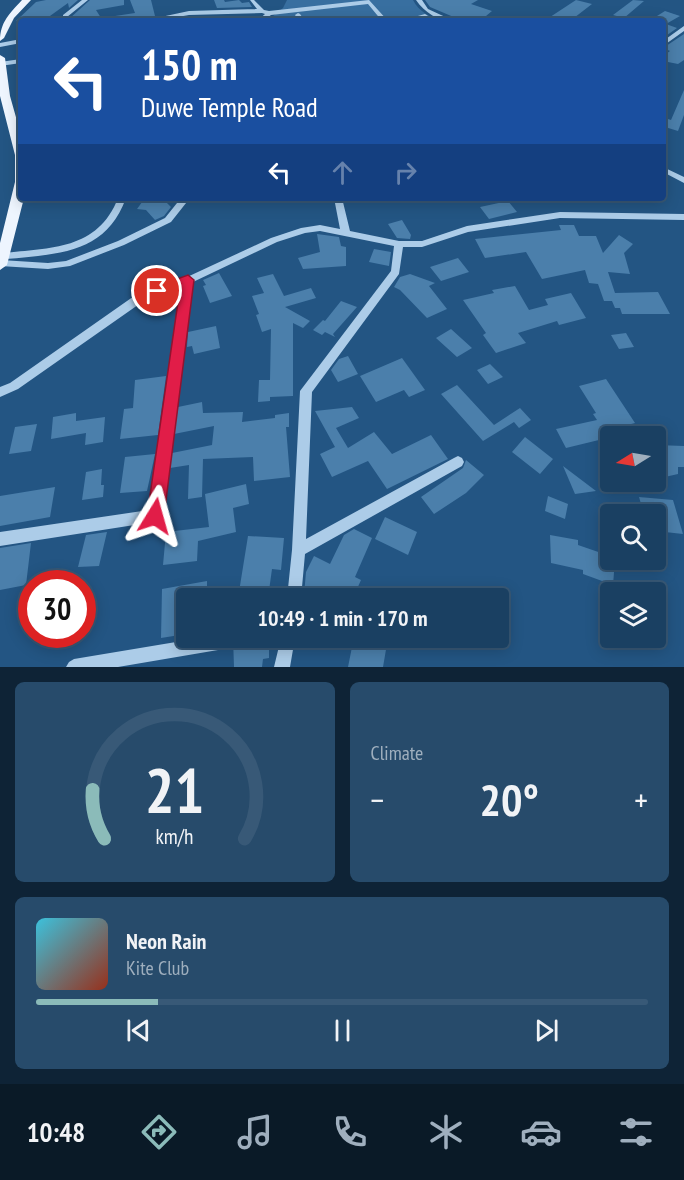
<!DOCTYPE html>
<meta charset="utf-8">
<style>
:root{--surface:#1a4062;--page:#274b6b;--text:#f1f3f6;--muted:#9fafbe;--line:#385977;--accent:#8bbbb9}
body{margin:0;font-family:"PT Sans Narrow",sans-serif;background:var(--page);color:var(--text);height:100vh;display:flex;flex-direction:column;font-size:22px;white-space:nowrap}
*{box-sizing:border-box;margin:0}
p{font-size:20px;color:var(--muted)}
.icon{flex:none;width:33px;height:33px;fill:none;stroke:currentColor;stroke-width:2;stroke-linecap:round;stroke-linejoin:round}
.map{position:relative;height:667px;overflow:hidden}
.sheet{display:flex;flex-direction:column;gap:15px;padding:15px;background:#0e2336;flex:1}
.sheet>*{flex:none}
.hud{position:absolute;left:18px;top:18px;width:648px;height:183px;border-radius:6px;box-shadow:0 3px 15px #0003,0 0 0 2px var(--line);background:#1a4fa0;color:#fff;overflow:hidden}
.needle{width:39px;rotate:259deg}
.controls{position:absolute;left:600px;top:426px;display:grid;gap:12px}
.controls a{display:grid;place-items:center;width:66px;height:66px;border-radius:6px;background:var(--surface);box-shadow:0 3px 15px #0003,0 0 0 2px var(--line);font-size:30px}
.speed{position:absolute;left:18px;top:570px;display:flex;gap:12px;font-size:30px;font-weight:700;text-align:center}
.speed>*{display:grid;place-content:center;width:78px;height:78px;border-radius:50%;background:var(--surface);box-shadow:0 3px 15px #0003,0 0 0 2px var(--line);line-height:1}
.speed .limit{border:9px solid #d22;background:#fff;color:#111}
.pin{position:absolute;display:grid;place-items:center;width:51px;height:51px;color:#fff;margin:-26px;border:3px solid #fff;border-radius:50%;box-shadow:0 2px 6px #0007}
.me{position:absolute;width:66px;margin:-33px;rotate:8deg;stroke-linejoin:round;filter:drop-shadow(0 0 4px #0008)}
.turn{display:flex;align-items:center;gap:21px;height:126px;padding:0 24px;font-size:27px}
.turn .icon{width:78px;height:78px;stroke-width:2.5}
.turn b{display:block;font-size:42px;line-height:51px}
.lanes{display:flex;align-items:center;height:57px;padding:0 24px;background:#0003;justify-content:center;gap:30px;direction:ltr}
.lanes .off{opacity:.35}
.big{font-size:45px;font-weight:700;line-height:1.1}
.sheet .widget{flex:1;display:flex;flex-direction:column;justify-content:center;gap:9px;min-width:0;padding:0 21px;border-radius:9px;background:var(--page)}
.sheet .dial{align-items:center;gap:0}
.dial svg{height:156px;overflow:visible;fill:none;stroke:var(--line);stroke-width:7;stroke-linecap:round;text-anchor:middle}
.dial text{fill:var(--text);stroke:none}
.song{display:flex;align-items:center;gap:18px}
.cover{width:72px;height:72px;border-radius:9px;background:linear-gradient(135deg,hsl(190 70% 55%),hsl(10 70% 35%))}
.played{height:6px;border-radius:3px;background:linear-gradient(90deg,var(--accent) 20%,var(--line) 20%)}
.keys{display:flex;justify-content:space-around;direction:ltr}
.heat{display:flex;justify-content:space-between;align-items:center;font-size:33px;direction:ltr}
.sheet .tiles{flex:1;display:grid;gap:15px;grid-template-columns:1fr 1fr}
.widget:last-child{grid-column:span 2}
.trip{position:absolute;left:176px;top:588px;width:333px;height:60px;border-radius:6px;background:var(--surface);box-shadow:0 3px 15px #0003,0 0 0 2px var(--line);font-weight:700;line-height:60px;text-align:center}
.tabs{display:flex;height:96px;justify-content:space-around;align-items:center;background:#0a1a27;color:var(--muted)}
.tabs .icon{width:42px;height:42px}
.tabs .on{color:var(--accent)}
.tabs b{font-size:27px;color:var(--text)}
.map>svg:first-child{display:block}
.green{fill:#386fa0}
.building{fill:#4b7fab}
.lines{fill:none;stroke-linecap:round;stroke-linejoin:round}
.minor{fill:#accce8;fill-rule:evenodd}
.major{fill:#eef5fe;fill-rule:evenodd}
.route{fill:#e11d48;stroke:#92132f;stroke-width:1.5}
</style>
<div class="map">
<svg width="684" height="667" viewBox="0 0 684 667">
<rect width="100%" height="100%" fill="#235583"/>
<path class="green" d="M287 0H413C419 12 430 17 442 21H267L283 8Z"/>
<path class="building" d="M46 0H78L69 8 68 3 43 21H16L36 2Z
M90 0H124V5L96 10 103 21H70V18Z
M130 0H151L155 16 140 21H116L115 16 135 13Z
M214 0H224L225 2 239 0 242 3 249 2 252 7 217 8Z
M425 0H478L471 4 492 11 480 21H463L430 7Z
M576 0 592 4 570 21H544Z
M633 0 644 1 624 18 613 15Z
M665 11 680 16 666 24 677 28 663 38V21H649Z
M684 34V60L678 64 663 61V56L670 51 663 48Z
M684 90V115L678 131 665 127 668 119 671 120Z
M145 198 166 202 171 207 164 216 155 220 146 210 137 209Z
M508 201 517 212 489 219 480 207Z
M402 220 411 235 410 239 397 238 388 224Z
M559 225H574L579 236H596L603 253 619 235 633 244 624 253 630 274 608 272 615 293 658 292 670 314H622L620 308H615L612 301H604L598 284 589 283 585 270 542 279 526 252 485 258 475 239 561 230Z
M317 234 339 237 341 246 346 247V266L303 269 298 258 320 252Z
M374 249 391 252 389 266 369 262Z
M458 258 469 272 441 281 430 267Z
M219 273 232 296 210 303 203 286 206 285 203 280Z
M273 274 284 296 311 288 316 298 285 307 310 321 303 328 293 323V396L270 397V401L258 402 259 380H270L271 329 262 332 256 315 259 314 252 296 264 293 257 278Z
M410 274 435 283 429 286 447 309 427 318 400 290 394 287 400 277Z
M515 286 529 310 548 305 545 299 571 293 586 318 559 325 557 321 518 333 526 343 496 353 483 335 486 333 463 300 494 293 492 290Z
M341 301 357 307 333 334 335 337 325 332 322 335 313 330 323 320 325 321Z
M216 326 220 348 194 354 192 346 187 347 188 332Z
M451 329 472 348 457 357 436 338Z
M626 333 634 347 619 349 611 335Z
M348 356 358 374 338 382 331 370 339 359Z
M402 358 425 390 409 397 404 390 376 402 360 376Z
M490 364 503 377 488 384 477 370Z
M166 376 158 435 120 439 124 409 133 408 135 380Z
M606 379 635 423 620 427 622 431 610 433V453L603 439 566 448 556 429 597 420 593 414 596 413 579 386Z
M457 385 494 425 520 408 531 420 519 428 514 422 483 441 441 394Z
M202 402 203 413 243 412 242 422 275 418V415L289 413V427H286L290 477 254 481 253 457 203 459 202 497 188 499 189 465 170 468 172 453 212 445 214 426 174 434 178 407Z
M352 407 359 418 336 428 348 448 374 432 392 454 431 435 448 459 387 489 368 461 332 477 320 454 335 447 315 411Z
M76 413V421L105 417 103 442 85 445 86 433 51 439 53 417Z
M37 424 31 451 9 454 15 427Z
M525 437 553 459 540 474 512 452Z
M656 445 684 446V467H678V474L656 479Z
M155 454 147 491 120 493 125 457Z
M466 460 484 475 466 493 434 514 421 497 463 468Z
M563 466 596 491 575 494Z
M102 469 101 485H104L103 497 82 500 86 472Z
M246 484 249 504 233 508 236 532 198 541 197 561 163 565 166 532 209 527 205 494Z
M55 487 50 517 0 526V496Z
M548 496 568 504 565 519 545 511Z
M639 497 673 500 683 534 665 532V537L656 536V514H644Z
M385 517 417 532 408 555 375 539Z
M354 529 372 538 355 577 361 580 353 598H311L304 595 306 572 314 556 330 564 344 535Z
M107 532 99 566 78 567 86 535Z
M550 535 578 540V545L610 556V560H615L613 585 583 574V570L551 563Z
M248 536 284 538 281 570 272 569 268 598H238Z
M31 543 26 585 0 590V548Z
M207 581V598H186V634L161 638 162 589Z
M233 638H269V658L263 659 262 667H234Z
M360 638H388L383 667H348L352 647 358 649Z"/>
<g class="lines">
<path class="minor" d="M82 0H88L67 17H63V15Z
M250 0H254L264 10 269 11 369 0 388 21H382L368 4 271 15 263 21H257L265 14 262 13 189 15 155 21H142L189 11 257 9Z
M416 0H422L428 9 454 21C438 21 425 13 416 0Z
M298 13 300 14 305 21H299L295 15Z
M425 14 428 16 427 17 411 21H400Z
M684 26V31L663 46V41Z
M21 39V43L0 47V43Z
M21 59V63L0 66V62Z
M663 167 684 177V183L663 172Z
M118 198H126C110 241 80 251 38 256 26 257 12 260 0 258V254L3 253C50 248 98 250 118 198Z
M181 198H190L171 222 124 245 70 266 48 269 0 266 1 260 48 263 66 261 118 241 165 218Z
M334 198H342L350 231 399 241H422L467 226 560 212 684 214V220L560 218 468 232 422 247H403L399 274 312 392 306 539 454 458 458 456 462 458 464 462 462 466 305 554 301 598H287L292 550 300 391 391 271 394 246 320 231 305 233 277 242 193 282 160 521 0 546V532L149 510 182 286 145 300 18 389 0 397V387L10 383 137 294 185 278 271 238 301 228 320 225 340 229Z
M200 638H224L226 642 223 647 218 650 118 667H66L69 662 74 659Z
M281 638H295L290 667H274Z"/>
<path class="major" d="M22 0H31L14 18 4 38 0 41C0 22 10 13 22 0Z
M0 55 5 58 10 96 21 135V198H24L7 265 0 270V243L15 182V155L0 96Z"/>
</g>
<path class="route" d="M188 275 194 280 164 516 161 522 155 524 149 522 147 516 180 288 157 296 150 291 152 288Z"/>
</svg>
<div class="controls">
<a><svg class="needle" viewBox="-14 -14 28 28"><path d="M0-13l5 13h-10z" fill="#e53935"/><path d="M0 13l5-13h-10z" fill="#9fafbe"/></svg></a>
<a><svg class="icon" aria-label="search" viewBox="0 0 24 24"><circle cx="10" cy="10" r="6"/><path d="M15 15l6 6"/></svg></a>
<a><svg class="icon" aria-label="layers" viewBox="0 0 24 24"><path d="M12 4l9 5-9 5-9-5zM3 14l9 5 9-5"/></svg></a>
</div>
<div class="speed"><div class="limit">30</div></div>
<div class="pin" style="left:157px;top:291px;background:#d93025"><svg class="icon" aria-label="arrive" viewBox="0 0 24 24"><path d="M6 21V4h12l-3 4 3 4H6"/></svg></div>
<svg class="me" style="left:155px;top:516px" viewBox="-20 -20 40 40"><path d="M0-17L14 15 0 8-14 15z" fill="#e11d48" stroke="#fff" stroke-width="4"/></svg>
<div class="trip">10:49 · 1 min · 170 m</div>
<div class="hud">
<div class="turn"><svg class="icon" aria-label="left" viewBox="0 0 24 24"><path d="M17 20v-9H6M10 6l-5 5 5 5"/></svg><div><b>150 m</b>Duwe Temple Road</div></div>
<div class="lanes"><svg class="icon" aria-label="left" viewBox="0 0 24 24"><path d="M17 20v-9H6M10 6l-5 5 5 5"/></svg><svg class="icon off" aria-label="ahead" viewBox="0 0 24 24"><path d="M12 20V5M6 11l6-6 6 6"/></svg><svg class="icon off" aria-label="right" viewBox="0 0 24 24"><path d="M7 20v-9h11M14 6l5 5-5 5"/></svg></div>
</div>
</div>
<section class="sheet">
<div class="tiles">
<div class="widget dial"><svg viewBox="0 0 100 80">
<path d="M14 69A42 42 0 1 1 86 69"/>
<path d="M14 69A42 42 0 0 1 8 44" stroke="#8bbbb9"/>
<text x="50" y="56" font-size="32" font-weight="700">21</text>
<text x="50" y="72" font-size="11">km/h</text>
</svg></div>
<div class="widget"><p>Climate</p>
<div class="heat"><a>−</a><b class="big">20°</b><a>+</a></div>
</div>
<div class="widget">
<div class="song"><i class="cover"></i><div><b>Neon Rain</b><p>Kite Club</p></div></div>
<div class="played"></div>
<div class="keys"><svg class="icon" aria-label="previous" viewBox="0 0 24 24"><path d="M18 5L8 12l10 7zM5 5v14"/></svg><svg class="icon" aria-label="pause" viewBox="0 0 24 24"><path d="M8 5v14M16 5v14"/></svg><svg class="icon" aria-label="next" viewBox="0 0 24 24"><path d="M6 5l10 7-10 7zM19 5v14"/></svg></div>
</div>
</div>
</section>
<nav class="tabs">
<b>10:48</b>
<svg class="icon on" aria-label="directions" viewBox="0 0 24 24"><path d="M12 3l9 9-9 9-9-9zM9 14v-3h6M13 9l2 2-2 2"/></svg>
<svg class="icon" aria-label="music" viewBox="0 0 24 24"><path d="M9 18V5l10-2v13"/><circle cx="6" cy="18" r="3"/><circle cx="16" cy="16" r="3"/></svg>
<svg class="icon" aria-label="phone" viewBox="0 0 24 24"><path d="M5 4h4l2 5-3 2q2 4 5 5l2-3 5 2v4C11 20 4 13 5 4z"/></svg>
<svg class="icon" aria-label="climate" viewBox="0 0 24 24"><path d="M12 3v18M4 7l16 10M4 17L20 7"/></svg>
<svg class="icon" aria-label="car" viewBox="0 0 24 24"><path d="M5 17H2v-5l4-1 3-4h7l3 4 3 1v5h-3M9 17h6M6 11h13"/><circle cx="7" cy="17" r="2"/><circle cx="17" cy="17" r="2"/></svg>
<svg class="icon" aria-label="filters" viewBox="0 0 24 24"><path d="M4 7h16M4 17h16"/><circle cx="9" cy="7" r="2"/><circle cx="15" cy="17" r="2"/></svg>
</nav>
